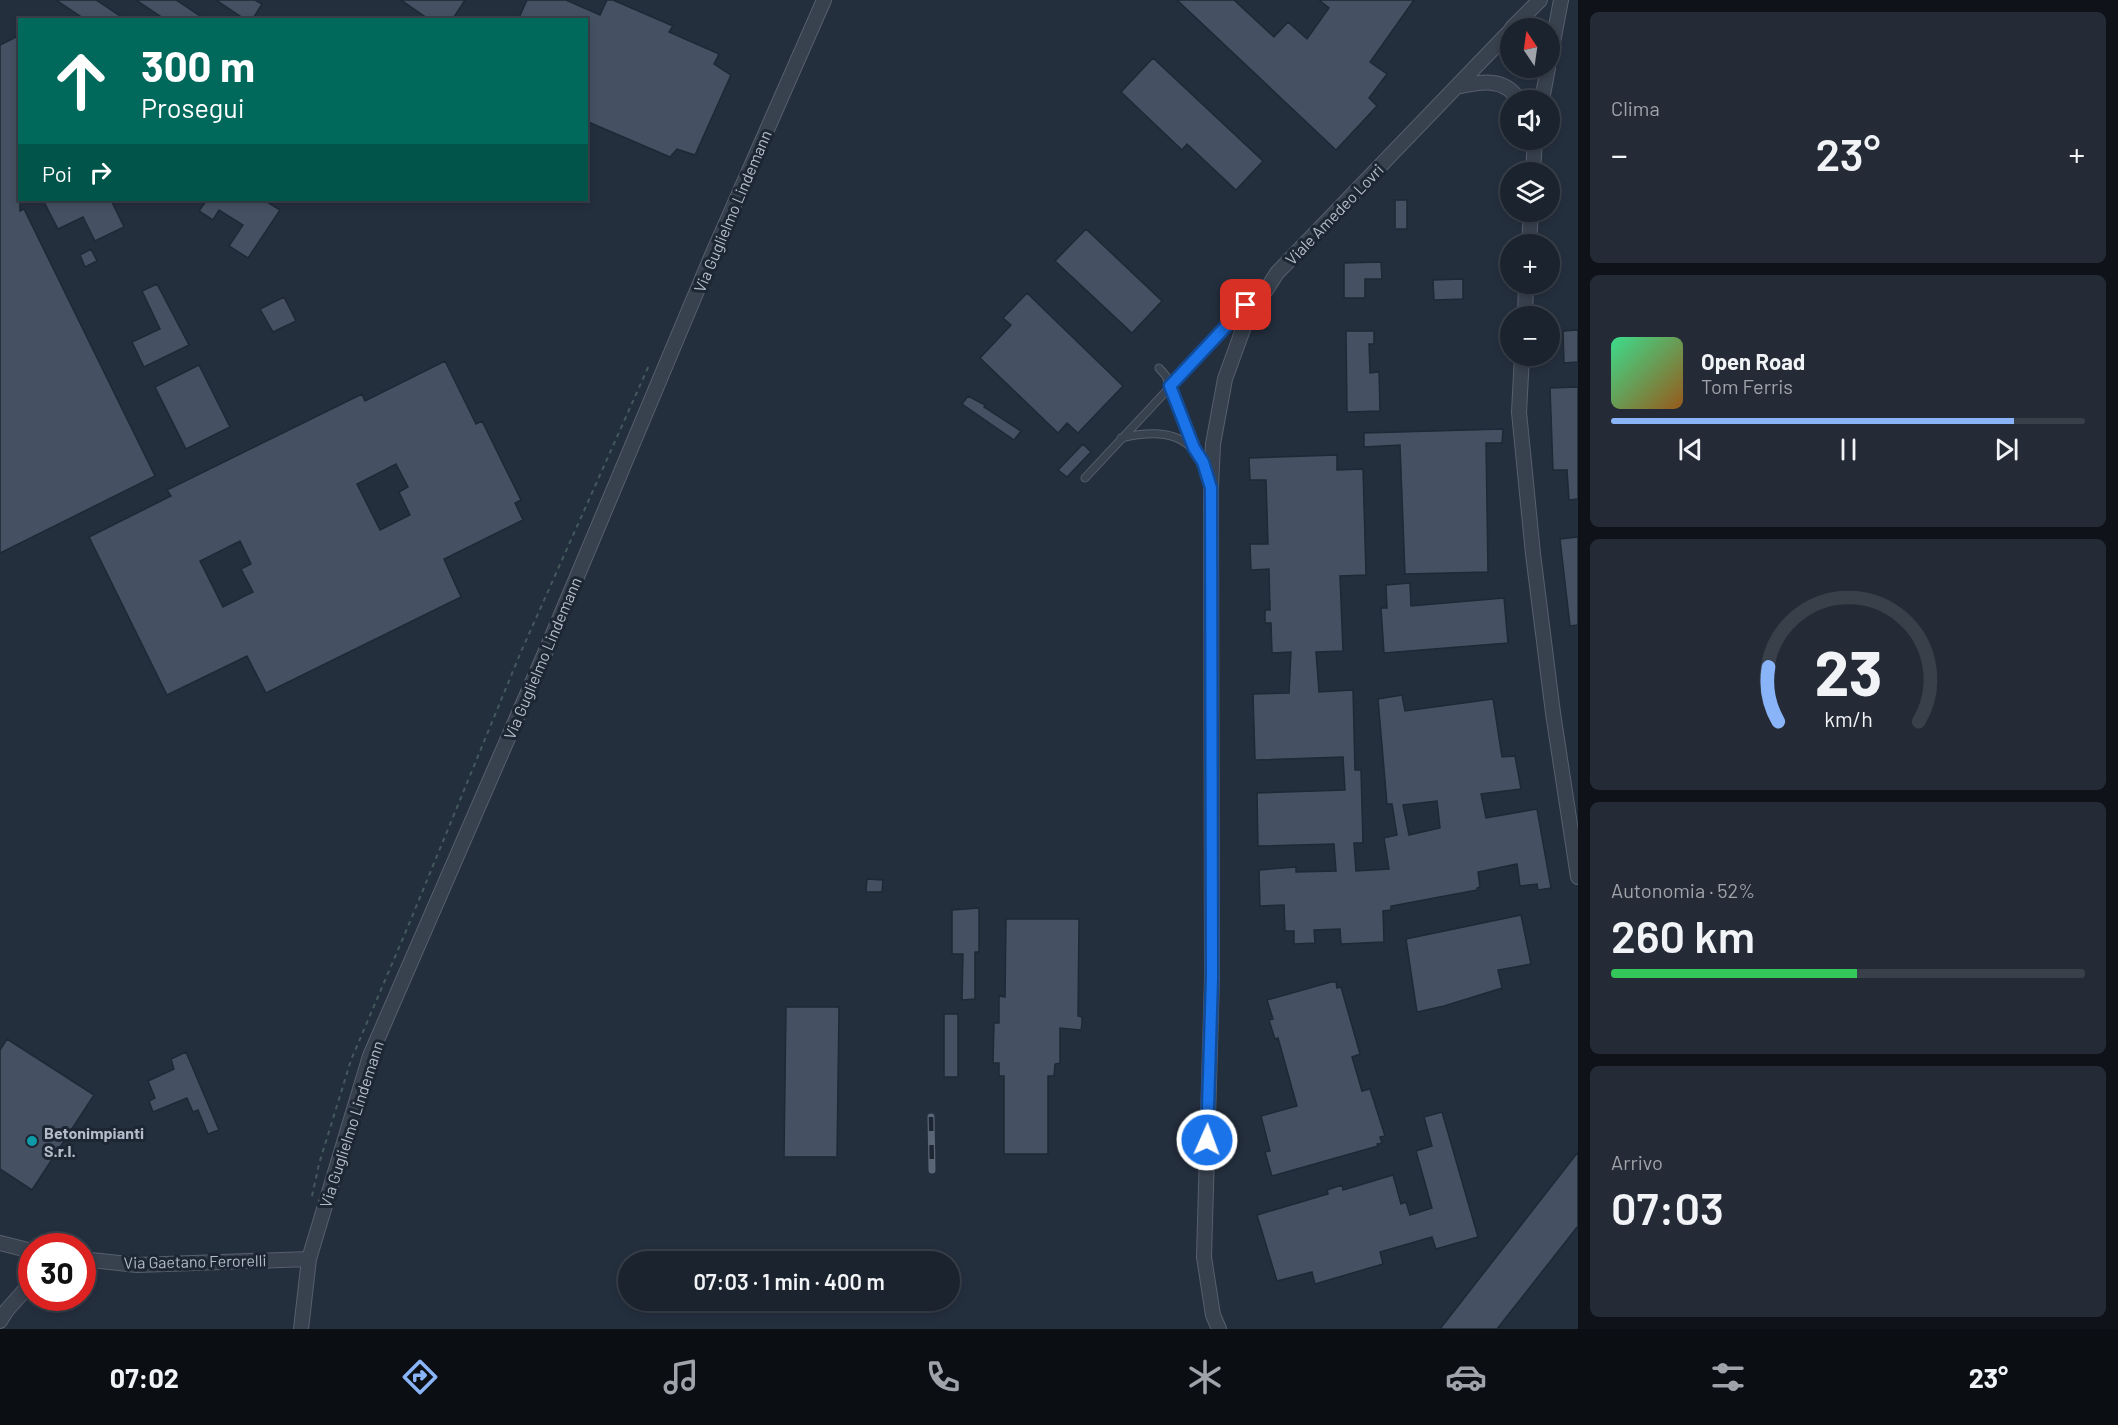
<!DOCTYPE html>
<html lang="it">
<meta charset="utf-8">
<style>
:root{--surface:#1b232e;--page:#242b36;--text:#f1f3f6;--muted:#a0a4aa;--line:#39404a;--accent:#8ab4f8}
body{margin:0;font-family:Barlow,sans-serif;background:var(--page);color:var(--text);height:100vh;display:flex;flex-direction:column;font-size:22px;white-space:nowrap}
*{box-sizing:border-box;margin:0}
p{font-size:20px;color:var(--muted)}
.icon{flex:none;width:33px;height:33px;fill:none;stroke:currentColor;stroke-width:2;stroke-linecap:round;stroke-linejoin:round}
.map{position:relative;flex:1;overflow:hidden}
.drawer{display:flex;flex-direction:column;gap:12px;padding:12px;background:#0f1319;width:540px}
.drawer>*{flex:none}
.guide{position:absolute;left:18px;top:18px;width:570px;height:183px;border-radius:0px;box-shadow:0 3px 9px #0003,0 0 0 2px var(--line);background:#00695c;color:#fff;overflow:hidden}
.needle{width:39px;rotate:347deg}
.controls{position:absolute;left:1500px;top:18px;display:grid;gap:12px}
.controls a{display:grid;place-items:center;width:60px;height:60px;border-radius:50%;background:var(--surface);box-shadow:0 3px 9px #0003,0 0 0 2px var(--line);font-size:30px}
.speed{position:absolute;left:18px;top:1233px;display:flex;gap:12px;font-size:30px;font-weight:700;text-align:center}
.speed>*{display:grid;place-content:center;width:78px;height:78px;border-radius:50%;background:var(--surface);box-shadow:0 3px 9px #0003,0 0 0 2px var(--line);line-height:1}
.speed .limit{border:9px solid #d22;background:#fff;color:#111}
.pin{position:absolute;display:grid;place-items:center;width:51px;height:51px;color:#fff;margin:-26px;border-radius:12px;box-shadow:0 3px 9px #0006}
.me{position:absolute;width:66px;margin:-33px;rotate:2deg;stroke-linejoin:round;filter:drop-shadow(0 0 4px #0008)}
.turn{display:flex;align-items:center;gap:21px;height:126px;padding:0 24px;font-size:27px}
.turn .icon{width:78px;height:78px;stroke-width:2.5}
.turn b{display:block;font-size:42px;line-height:51px}
.then{display:flex;align-items:center;height:57px;padding:0 24px;background:#0003;gap:12px;font-size:22px}
.big{font-size:45px;font-weight:600;line-height:1.1}
.drawer .widget{flex:1;display:flex;flex-direction:column;justify-content:center;gap:9px;min-width:0;padding:0 21px;border-radius:9px;background:var(--page)}
.drawer .dial{align-items:center;gap:0}
.dial svg{height:156px;overflow:visible;fill:none;stroke:var(--line);stroke-width:7;stroke-linecap:round;text-anchor:middle}
.dial text{fill:var(--text);stroke:none}
.song{display:flex;align-items:center;gap:18px}
.cover{width:72px;height:72px;border-radius:9px;background:linear-gradient(135deg,hsl(150 70% 55%),hsl(30 70% 35%))}
.played{height:6px;border-radius:3px;background:linear-gradient(90deg,var(--accent) 85%,var(--line) 85%)}
.keys{display:flex;justify-content:space-around;direction:ltr}
.heat{display:flex;justify-content:space-between;align-items:center;font-size:33px;direction:ltr}
.charge{height:9px;border-radius:4px;background:linear-gradient(90deg,#34c759 52%,var(--line) 0)}
.trip{position:absolute;left:618px;top:1251px;width:342px;height:60px;border-radius:30px;background:var(--surface);box-shadow:0 3px 9px #0003,0 0 0 2px var(--line);font-weight:600;line-height:60px;text-align:center}
.menu{display:flex;height:96px;justify-content:space-around;align-items:center;background:#0b0e12;color:var(--muted)}
.menu .icon{width:42px;height:42px}
.menu .active{color:var(--accent)}
.menu b{font-size:27px;color:var(--text)}
main{display:flex;flex:1;min-height:0}
.map>svg:first-child{display:block}
.building{fill:#455162;stroke:#1f2835;stroke-width:1.5;fill-rule:evenodd}
.lines{fill:none;stroke-linecap:round;stroke-linejoin:round}
.service-casing{stroke:#565f6c;stroke-width:9}
.minor-casing{stroke:#565f6c;stroke-width:16}
.path{stroke:#44595c;stroke-width:2;stroke-dasharray:4.5 4.5;stroke-linecap:butt}
.service{stroke:#38414e;stroke-width:7}
.minor{stroke:#38414e;stroke-width:14}
.rail-casing{stroke:#5a6575;stroke-width:7}
.rail{stroke:#1d2633;stroke-width:4.5;stroke-dasharray:14;stroke-linecap:butt}
.route-casing{stroke:#114b97;stroke-width:15}
.route{stroke:#1a73e8;stroke-width:10}
.culture-dot{fill:#0f9aa8;stroke:#1d2633;stroke-width:2}
.labels{text-anchor:middle;dominant-baseline:central;stroke-width:6;stroke-linejoin:round;paint-order:stroke}
.street-label{font-size:16px;fill:#b4bcc9;stroke:#1d2633}
.poi-label{font-size:16px;font-weight:bold;fill:#b4bcc9;stroke:#1d2633;text-anchor:start}
</style>
<main>
<div class="map">
<svg width="1578" height="1329" viewBox="0 0 1578 1329">
<rect width="100%" height="100%" fill="#242f3e"/>
<path class="building" d="M56 0H96L126 20H86Z
M136 0H176L206 20H166Z
M216 0H255L262 4 252 20H246Z
M401 0H465L452 20H430Z
M527 0H566L600 15 607 0H613L673 26 669 32 719 54 714 64 731 75 695 155 677 149 670 157 586 121V20H518Z
M1177 0H1234L1274 37 1288 22 1307 39 1329 8 1319 0H1414L1370 62 1387 74 1369 98 1377 106 1336 150Z
M20 35V211L24 209 155 476 0 553V45Z
M1153 58 1263 161 1236 190 1187 144 1182 150 1121 92Z
M43 200H111L124 227 95 241 83 217 58 229Z
M204 200H264L280 210 248 258 229 246 243 225 219 210 213 220 199 211 206 201Z
M1395 200H1407V229H1395Z
M1086 229 1162 301 1132 333 1055 261Z
M91 249 97 261 85 267 80 255Z
M1381 262 1382 279H1365V298H1344V263Z
M1463 279V299L1434 300 1433 280Z
M157 284 189 345 144 367 132 342 160 329 142 291Z
M1027 293 1123 386 1078 433 1067 423 1058 433 980 358 1011 325 1003 318Z
M284 297 296 321 273 332 260 309Z
M1578 330V362L1564 363 1563 331Z
M1346 331H1374V344H1369L1370 373 1379 372 1380 411 1347 412Z
M445 361 476 424 482 421 521 500 515 503 523 520 444 559 461 597 266 693 247 656 167 695 89 537 171 496 167 490 362 394 365 401ZM396 464 408 487 399 492 410 515 380 530 357 484ZM240 541 251 564 241 569 253 592 223 607 200 561Z
M199 365 230 427 186 449 155 387Z
M1578 387V499L1569 500 1567 470H1553L1550 388Z
M968 396 985 405 984 407 1021 431 1014 440 962 404Z
M1503 429 1502 443H1486L1488 572 1405 574 1400 445 1364 447V433Z
M1083 444 1091 452 1067 477 1058 470Z
M1337 455V470L1363 469 1366 575 1340 576 1343 651 1316 652 1319 692 1353 690 1355 770H1361L1363 843H1354L1356 871 1389 869 1384 838 1397 835 1392 804H1387L1378 699 1402 695 1405 711 1493 699 1502 757 1515 756 1521 789 1481 794 1486 818 1537 809 1551 888 1538 890 1537 884 1520 886 1517 864 1478 872 1480 887 1477 888V890L1391 906V910L1383 911 1384 942 1341 944 1340 929 1314 930 1315 943 1294 944V931H1285L1284 905 1260 906 1259 870 1296 867V872L1336 871 1334 844 1258 846 1257 793 1345 790 1343 757 1255 760 1253 694 1289 693 1291 652 1272 653 1271 623H1265V610H1270L1269 569 1251 570 1250 544H1268L1266 480H1250L1249 458ZM1437 801 1440 828 1409 835 1403 805Z
M1578 537V625L1570 626 1560 539Z
M1410 583 1411 606 1504 598 1508 643 1384 653 1381 608H1387L1386 585Z
M867 879 883 880 882 892H866Z
M979 908V952H975V999L962 1000 963 954H952V910Z
M1521 915 1531 964 1498 970 1502 988 1444 1006 1417 1012 1406 939Z
M1006 919H1079L1078 1016 1082 1017V1024L1081 1030 1060 1028V1063L1055 1064 1054 1076H1048V1154H1004V1076H999V1063H993L994 1023H999V996L1005 997Z
M1331 982H1336L1337 988 1341 987 1360 1054 1352 1057 1362 1091 1370 1089 1385 1136 1380 1137 1382 1143 1377 1144 1378 1146 1272 1176 1265 1152 1270 1151 1261 1116 1297 1106 1278 1038 1275 1039 1269 1020 1273 1019 1267 1000Z
M786 1007H839L837 1157H784Z
M944 1014H958V1077H944Z
M7 1039 94 1095 32 1190 0 1169V1050Z
M186 1052 219 1130 208 1134 198 1110 193 1112 187 1098 153 1112 149 1101 155 1098 148 1081 174 1069 171 1059Z
M1442 1112 1478 1237 1436 1249 1432 1237 1380 1252 1383 1264 1315 1284 1312 1272 1277 1281 1257 1215 1328 1194 1327 1190 1342 1185 1343 1190 1393 1175 1401 1204 1406 1202 1410 1215 1432 1208 1416 1151 1432 1146 1424 1117Z
M1578 1152V1226L1534 1282 1497 1329H1440Z"/>
<g class="lines">
<defs>
<path id="service" d="M1159 368 1166 376 1194 448
M1121 438C1163 428 1194 433 1208 477
M1085 478 1257 294"/>
<path id="minor" d="M1512 28 1540 0
M1550 58 1561 0
M1456 87C1479 82 1504 76 1519 100
M1542 100 1548 68
M1533 172 1535 140
M1529 244 1531 212
M1525 316 1526 284
M1522 356 1519 412 1533 554 1553 713 1578 877
M0 1243 32 1251
M82 1259 137 1265 309 1259
M0 1321 7 1310 32 1282
M301 1329 309 1259 370 1056 545 653 712 255 824 0
M1219 1329 1213 1315 1204 1257 1212 978 1211 488 1213 444 1225 379 1246 321 1277 273 1510 31"/>
</defs>
<use href="#service" class="service-casing"/>
<use href="#minor" class="minor-casing"/>
<path class="path" d="M312 1196 319 1164 351 1060 409 924 520 654 650 363"/>
<use href="#service" class="service"/>
<use href="#minor" class="minor"/>
<defs>
<path id="rail" d="M931 1117 932 1170"/>
</defs>
<use href="#rail" class="rail-casing"/>
<use href="#rail" class="rail"/>
</g>
<g class="lines">
<defs>
<path id="route" d="M1207 1140 1212 978 1211 488 1203 462 1194 448 1170 386 1246 305"/>
</defs>
<use href="#route" class="route-casing"/>
<use href="#route" class="route"/>
</g>
<circle class="culture-dot" cx="32" cy="1141" r="6"/>
<g class="labels">
<g class="street-label">
<text transform="translate(732 211) rotate(-67)">Via Guglielmo Lindemann</text>
<text transform="translate(1334 214) rotate(-46)">Viale Amedeo Lovri</text>
<text transform="translate(542 658) rotate(-67)">Via Guglielmo Lindemann</text>
<text transform="translate(351 1124) rotate(-72)">Via Guglielmo Lindemann</text>
<text transform="translate(195 1261) rotate(-1)">Via Gaetano Ferorelli</text>
</g>
<g class="poi-label">
<text x="44" y="1132">Betonimpianti<tspan x="44" dy="18">S.r.l.</tspan></text>
</g>
</g>
</svg>
<div class="controls">
<a><svg class="needle" viewBox="-14 -14 28 28"><path d="M0-13l5 13h-10z" fill="#e53935"/><path d="M0 13l5-13h-10z" fill="#a0a4aa"/></svg></a>
<a><svg class="icon" aria-label="sound" viewBox="0 0 24 24"><path d="M4 9h4l5-4v14l-5-4H4zM17 9q2 3 0 6"/></svg></a>
<a><svg class="icon" aria-label="layers" viewBox="0 0 24 24"><path d="M12 4l9 5-9 5-9-5zM3 14l9 5 9-5"/></svg></a>
<a>+</a>
<a>−</a>
</div>
<div class="speed"><div class="limit">30</div></div>
<div class="pin" style="left:1246px;top:305px;background:#d93025"><svg class="icon" aria-label="arrive" viewBox="0 0 24 24"><path d="M6 21V4h12l-3 4 3 4H6"/></svg></div>
<svg class="me" style="left:1207px;top:1140px" viewBox="-20 -20 40 40"><circle r="17" fill="#1a73e8" stroke="#fff" stroke-width="3"/><path d="M0-11L8 9 0 5-8 9z" fill="#fff"/></svg>
<div class="trip">07:03 · 1 min · 400 m</div>
<div class="guide">
<div class="turn"><svg class="icon" aria-label="ahead" viewBox="0 0 24 24"><path d="M12 20V5M6 11l6-6 6 6"/></svg><div><b>300 m</b>Prosegui</div></div>
<div class="then">Poi<svg class="icon" aria-label="right" viewBox="0 0 24 24"><path d="M7 20v-9h11M14 6l5 5-5 5"/></svg></div>
</div>
</div>
<section class="drawer">
<div class="widget"><p>Clima</p>
<div class="heat"><a>−</a><b class="big">23°</b><a>+</a></div>
</div>
<div class="widget">
<div class="song"><i class="cover"></i><div><b>Open Road</b><p>Tom Ferris</p></div></div>
<div class="played"></div>
<div class="keys"><svg class="icon" aria-label="previous" viewBox="0 0 24 24"><path d="M18 5L8 12l10 7zM5 5v14"/></svg><svg class="icon" aria-label="pause" viewBox="0 0 24 24"><path d="M8 5v14M16 5v14"/></svg><svg class="icon" aria-label="next" viewBox="0 0 24 24"><path d="M6 5l10 7-10 7zM19 5v14"/></svg></div>
</div>
<div class="widget dial"><svg viewBox="0 0 100 80">
<path d="M14 69A42 42 0 1 1 86 69"/>
<path d="M14 69A42 42 0 0 1 9 41" stroke="#8ab4f8"/>
<text x="50" y="56" font-size="32" font-weight="700">23</text>
<text x="50" y="72" font-size="11">km/h</text>
</svg></div>
<div class="widget"><p>Autonomia · 52%</p><b class="big">260 km</b><div class="charge"></div></div>
<div class="widget"><p>Arrivo</p><b class="big">07:03</b></div>
</section>
</main>
<nav class="menu">
<b>07:02</b>
<svg class="icon active" aria-label="directions" viewBox="0 0 24 24"><path d="M12 3l9 9-9 9-9-9zM9 14v-3h6M13 9l2 2-2 2"/></svg>
<svg class="icon" aria-label="music" viewBox="0 0 24 24"><path d="M9 18V5l10-2v13"/><circle cx="6" cy="18" r="3"/><circle cx="16" cy="16" r="3"/></svg>
<svg class="icon" aria-label="phone" viewBox="0 0 24 24"><path d="M5 4h4l2 5-3 2q2 4 5 5l2-3 5 2v4C11 20 4 13 5 4z"/></svg>
<svg class="icon" aria-label="climate" viewBox="0 0 24 24"><path d="M12 3v18M4 7l16 10M4 17L20 7"/></svg>
<svg class="icon" aria-label="car" viewBox="0 0 24 24"><path d="M5 17H2v-5l4-1 3-4h7l3 4 3 1v5h-3M9 17h6M6 11h13"/><circle cx="7" cy="17" r="2"/><circle cx="17" cy="17" r="2"/></svg>
<svg class="icon" aria-label="filters" viewBox="0 0 24 24"><path d="M4 7h16M4 17h16"/><circle cx="9" cy="7" r="2"/><circle cx="15" cy="17" r="2"/></svg>
<b>23°</b>
</nav>
